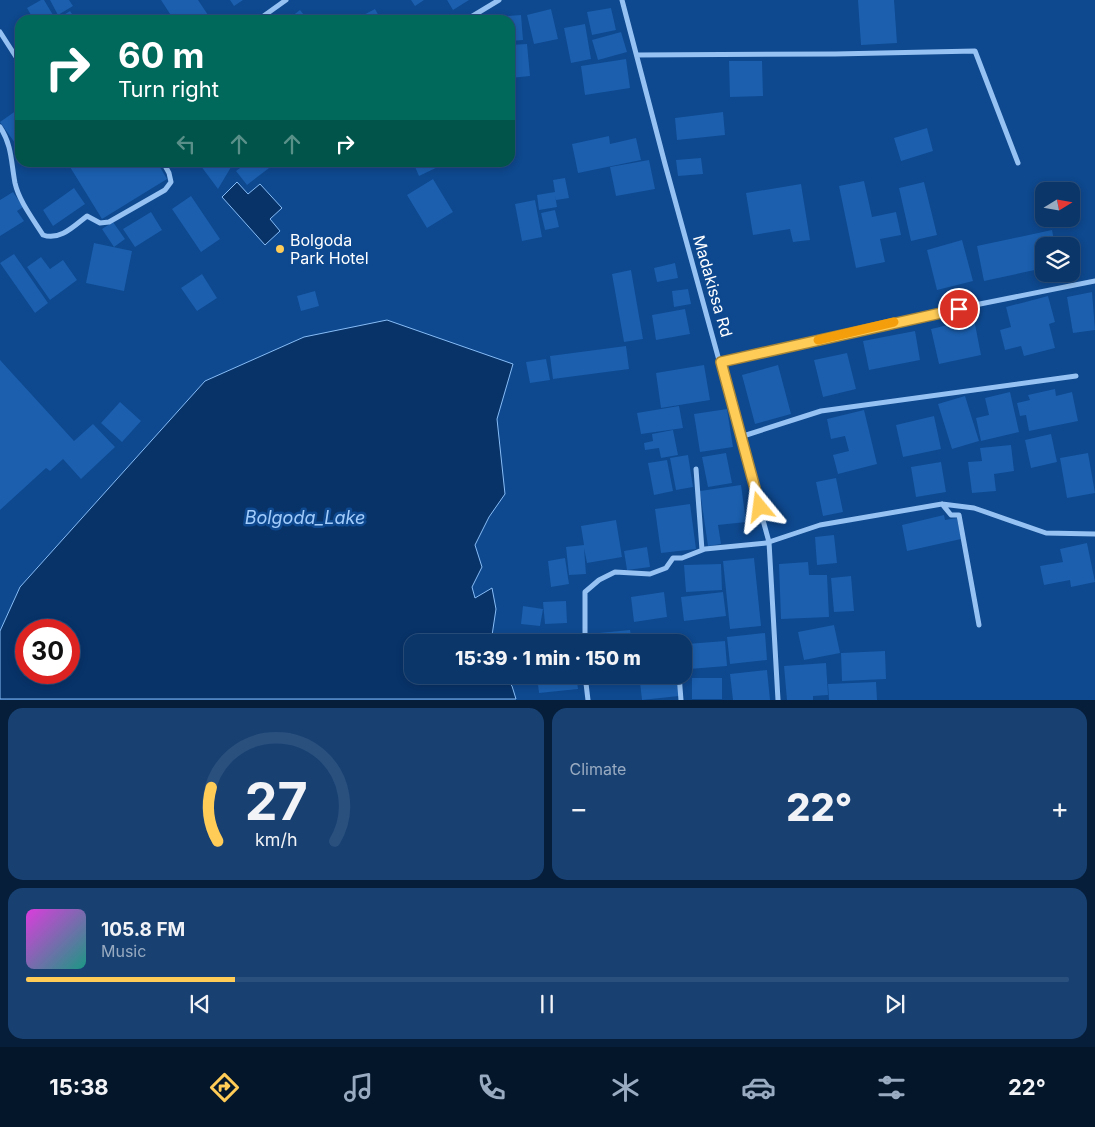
<!DOCTYPE html>
<meta charset="utf-8">
<style>
:root{--surface:#0a366a;--page:#184172;--text:#f1f3f6;--muted:#99abc1;--line:#2a507e;--accent:#ffcc58}
body{margin:0;font-family:Inter,sans-serif;background:var(--page);color:var(--text);height:100vh;display:flex;flex-direction:column;font-size:19px;white-space:nowrap}
*{box-sizing:border-box;margin:0}
p{font-size:16px;color:var(--muted)}
.icon{flex:none;width:28px;height:28px;fill:none;stroke:currentColor;stroke-width:2;stroke-linecap:round;stroke-linejoin:round}
.map{position:relative;height:700px;overflow:hidden}
.panel{display:flex;flex-direction:column;gap:8px;padding:8px;background:#061e3a;flex:1}
.panel>*{flex:none}
.guide{position:absolute;left:15px;top:15px;width:500px;height:152px;border-radius:15px;box-shadow:0 2px 8px #0003,0 0 0 1px var(--line);background:#00695c;color:#fff;overflow:hidden}
.needle{width:32px;rotate:79deg}
.controls{position:absolute;left:1035px;top:182px;display:grid;gap:10px}
.controls a{display:grid;place-items:center;width:45px;height:45px;border-radius:10px;background:var(--surface);box-shadow:0 2px 8px #0003,0 0 0 1px var(--line);font-size:25px}
.speed{position:absolute;left:15px;top:619px;display:flex;gap:10px;font-size:25px;font-weight:700;text-align:center}
.speed>*{display:grid;place-content:center;width:65px;height:65px;border-radius:50%;background:var(--surface);box-shadow:0 2px 8px #0003,0 0 0 1px var(--line);line-height:1}
.speed .limit{border:8px solid #d22;background:#fff;color:#111}
.pin{position:absolute;display:grid;place-items:center;width:42px;height:42px;color:#fff;margin:-21px;border:2px solid #fff;border-radius:50%;box-shadow:0 1px 5px #0007}
.me{position:absolute;width:55px;margin:-28px;rotate:344deg;stroke-linejoin:round;filter:drop-shadow(0 0 4px #0008)}
.turn{display:flex;align-items:center;gap:18px;height:105px;padding:0 20px;font-size:22px}
.turn .icon{width:65px;height:65px;stroke-width:2.5}
.turn b{display:block;font-size:35px;line-height:42px}
.lanes{display:flex;align-items:center;height:48px;padding:0 20px;background:#0003;justify-content:center;gap:25px;direction:ltr}
.lanes .off{opacity:.35}
.big{font-size:38px;font-weight:800;line-height:1.1}
.panel .tile{flex:1;display:flex;flex-direction:column;justify-content:center;gap:8px;min-width:0;padding:0 18px;border-radius:15px;background:var(--page)}
.panel .dial{align-items:center;gap:0}
.dial svg{height:130px;overflow:visible;fill:none;stroke:var(--line);stroke-width:7;stroke-linecap:round;text-anchor:middle}
.dial text{fill:var(--text);stroke:none}
.song{display:flex;align-items:center;gap:15px}
.cover{width:60px;height:60px;border-radius:8px;background:linear-gradient(135deg,hsl(300 70% 55%),hsl(170 70% 35%))}
.played{height:5px;border-radius:2px;background:linear-gradient(90deg,var(--accent) 20%,var(--line) 20%)}
.keys{display:flex;justify-content:space-around;direction:ltr}
.heat{display:flex;justify-content:space-between;align-items:center;font-size:28px;direction:ltr}
.panel .tiles{flex:1;display:grid;gap:8px;grid-template-columns:1fr 1fr}
.tile:last-child{grid-column:span 2}
.trip{position:absolute;left:404px;top:634px;width:288px;height:50px;border-radius:15px;background:var(--surface);box-shadow:0 2px 8px #0003,0 0 0 1px var(--line);font-weight:800;line-height:50px;text-align:center}
.menu{display:flex;height:80px;justify-content:space-around;align-items:center;background:#04162a;color:var(--muted)}
.menu .icon{width:35px;height:35px}
.menu .active{color:var(--accent)}
.menu b{font-size:22px;color:var(--text)}
.map>svg:first-child{display:block}
.water{fill:#083369;stroke:#87bdf7;fill-rule:evenodd}
.building{fill:#1b5fae}
.lines{fill:none;stroke-linecap:round;stroke-linejoin:round}
.street{stroke:#96c2f3;stroke-width:5}
.route-casing{stroke:#a68539;stroke-width:12}
.route{stroke:#ffcc58;stroke-width:9}
.slow{stroke:#f59e0b;stroke-width:9}
.poi-dot{fill:#ffcc58;stroke:#0e488e;stroke-width:2}
.labels{text-anchor:middle;dominant-baseline:central;stroke-width:5;stroke-linejoin:round;paint-order:stroke}
.poi-label{font-size:16px;fill:#fff;stroke:#0e488e;text-anchor:start}
.street-label{font-size:16px;fill:#fff;stroke:#0e488e}
.water-label{font-size:18px;font-style:italic;fill:#a2ccfb;stroke:#0e488e}
</style>
<div class="map">
<svg width="1095" height="700" viewBox="0 0 1095 700">
<rect width="100%" height="100%" fill="#0e488e"/>
<path class="water" d="M237 182 248 194 260 184 282 208 270 219 280 231 265 245 222 197Z
M387 320 513 364 497 419 505 494 489 517 475 545 482 567 472 587 475 598 492 588 496 609 491 642H412V675H502L512 686 516 699H0V631L20 587 205 381 304 337ZM26 630H69V672H26Z"/>
<path class="building" d="M41 0H44L56 20H34L27 8Z
M50 0H69L73 6 58 15Z
M161 0H198L210 18 207 20H174Z
M230 0H243L234 6Z
M411 0H424L415 6Z
M447 0H469L453 10Z
M858 0H894L897 43 861 45Z
M611 8 616 30 592 35 587 12Z
M375 9 381 20H354Z
M551 9 558 39 534 44 527 15Z
M300 10 308 20H287Z
M70 11 76 20H60L59 18Z
M521 15 523 40 510 41V20H495V17Z
M585 24 591 59 571 63 564 28Z
M621 32 627 52 598 60 592 40Z
M527 44 530 76 510 78V45Z
M626 59 630 88 585 95 581 66Z
M729 61H762L763 96 730 97Z
M20 108V150L0 122Z
M723 112 725 135 677 140 675 118Z
M927 128 933 151 901 161 894 138Z
M609 136 610 144 636 138 641 160 578 173 572 144Z
M701 158 703 174 678 176 676 160Z
M649 160 655 189 616 196 610 167Z
M67 162H157L167 179 102 219Z
M198 162H234L218 189Z
M248 162H271L273 165 247 185 236 171Z
M371 162H385L375 168Z
M413 162H448L419 176Z
M565 178 569 198 556 200 555 195 557 207 539 210 537 195 555 192 553 180Z
M433 179 453 212 427 228 407 195Z
M864 181 872 217 896 212 901 235 880 239 885 262 856 268 839 186Z
M924 182 937 235 911 241 899 188Z
M801 184 810 240 793 242 790 229 753 235 746 193Z
M74 188 85 204 53 226 43 210Z
M13 192 23 207 17 211 24 221 0 236V200Z
M191 196 220 239 201 252 172 209Z
M535 200 542 237 522 241 515 204Z
M555 210 559 227 545 230 541 213Z
M151 212 162 230 135 247 123 229Z
M113 222 125 239 114 247 102 229Z
M1052 230 1055 246H1044V268L984 281 977 246Z
M962 240 973 281 937 290 927 250Z
M94 243 132 251 124 291 86 283Z
M14 254 48 303 35 313 0 263Z
M41 257 50 269 63 260 77 280 50 300 27 267Z
M675 263 678 278 657 282 654 268Z
M631 270 643 339 624 342 612 274Z
M202 274 217 298 197 311 181 288Z
M688 289 691 304 674 307 672 291Z
M315 291 319 306 301 311 297 296Z
M1092 292 1095 330 1073 333 1067 297Z
M1048 296 1055 322 1049 324 1055 348 1024 356 1021 346 1005 350 1000 330 1011 327 1006 307Z
M685 309 690 334 656 340 652 315Z
M974 319 981 355 939 364 931 329Z
M915 331 920 360 869 370 863 341Z
M626 346 629 369 553 379 550 356Z
M847 353 856 389 823 397 814 360Z
M546 359 550 380 530 383 526 362Z
M0 360 74 441 93 424 115 447 81 479 63 459 50 471 46 468 0 510Z
M704 365 710 400 661 408 656 373Z
M778 365 791 414 755 424 742 375Z
M1055 389 1056 396 1072 392 1078 421 1029 431 1026 415 1020 416 1017 403 1030 400 1028 395Z
M1010 392 1019 432 981 441 976 418 989 415 985 398Z
M965 396 979 441 952 449 938 404Z
M120 402 141 421 122 442 101 423Z
M679 406 683 428 641 434 637 413Z
M727 409 733 447 700 452 694 414Z
M864 410 877 464 838 474 833 455 849 451 845 436 831 439 827 419Z
M934 416 941 449 903 457 896 425Z
M673 430 678 455 661 458 659 448 645 450 644 443 653 441 652 434Z
M1051 434 1057 462 1031 468 1025 440Z
M1011 445 1014 471 994 474 996 491 972 493 968 462 982 461 980 448Z
M726 453 732 483 708 487 702 457Z
M1088 453 1095 493 1067 498 1060 458Z
M688 455 693 487 676 490 670 458Z
M667 460 673 491 654 495 648 463Z
M941 462 946 492 916 497 911 467Z
M836 478 843 512 823 516 816 482Z
M741 485 746 522 718 525 721 544 708 546 700 491Z
M690 504 696 549 661 553 655 509Z
M944 515 945 520 957 518 961 539 907 551 902 525Z
M616 520 622 557 587 563 584 548 586 574 569 575 566 547 584 545 581 526Z
M834 535 837 563 817 565 815 537Z
M1087 543 1095 582 1071 587 1070 580 1044 585 1040 566 1063 562 1060 549Z
M647 547 650 567 627 570 624 551Z
M565 558 569 584 551 587 548 561Z
M754 558 761 626 730 629 723 561Z
M808 562 809 575H827L829 617 781 619 779 564Z
M721 564 722 590 686 592 684 565Z
M851 576 854 611 834 612 831 578Z
M664 592 667 617 634 622 631 597Z
M723 592 726 616 684 621 681 597Z
M566 601 567 623 545 624 543 602Z
M523 606 543 609 540 626 521 624Z
M834 625 840 653 804 660 798 632Z
M630 630 632 642H600L599 633Z
M765 633 767 660 730 664 727 637Z
M567 634V642H532L531 636Z
M667 639V642H645V640Z
M725 641 727 666 689 669 687 644Z
M885 651 886 679 842 681 841 653Z
M826 663 828 695 813 696V700H787L784 666Z
M767 670 770 700H733L730 674Z
M537 675H576L578 689 539 693Z
M597 675H634V679L597 680Z
M692 678H722V699H692Z
M677 679 679 696 642 700 640 682Z
M876 682 877 700H829L828 684Z"/>
<g class="lines">
<path class="street" d="M622 0 665 164 769 542 778 700
M258 20 286 0
M466 20 499 0
M0 32 18 60
M637 55 835 54 975 51 1018 163
M0 127C12 145 11 162 15 183 19 201 33 219 43 235 60 241 74 226 87 216L100 223 109 222 165 190 171 182 169 173 163 162
M721 361 920 316 1095 281
M740 437 821 411 1076 376
M696 469 702 550
M942 504 951 515H959L979 625
M585 642V592L599 580 615 572 650 574 666 568 673 558H682L705 549 766 543 820 525 942 504 974 508 1046 533 1095 534
M585 675 588 700
M679 675 681 700"/>
</g>
<g class="lines">
<defs>
<path id="route" d="M760 507 721 362 959 309"/>
</defs>
<use href="#route" class="route-casing"/>
<use href="#route" class="route"/>
<path class="slow" d="M818 340 894 322"/>
</g>
<circle class="poi-dot" cx="280" cy="249" r="5"/>
<g class="labels">
<g class="poi-label">
<text x="290" y="240">Bolgoda<tspan x="290" dy="18">Park Hotel</tspan></text>
</g>
<g class="street-label">
<text transform="translate(713 286) rotate(74)">Madakissa Rd</text>
</g>
<g class="water-label">
<text x="305" y="517">Bolgoda_Lake</text>
</g>
</g>
</svg>
<div class="controls">
<a><svg class="needle" viewBox="-14 -14 28 28"><path d="M0-13l5 13h-10z" fill="#e53935"/><path d="M0 13l5-13h-10z" fill="#99abc1"/></svg></a>
<a><svg class="icon" aria-label="layers" viewBox="0 0 24 24"><path d="M12 4l9 5-9 5-9-5zM3 14l9 5 9-5"/></svg></a>
</div>
<div class="speed"><div class="limit">30</div></div>
<div class="pin" style="left:959px;top:309px;background:#d93025"><svg class="icon" aria-label="arrive" viewBox="0 0 24 24"><path d="M6 21V4h12l-3 4 3 4H6"/></svg></div>
<svg class="me" style="left:760px;top:507px" viewBox="-20 -20 40 40"><path d="M0-17L14 15 0 8-14 15z" fill="#ffcc58" stroke="#fff" stroke-width="4"/></svg>
<div class="trip">15:39 · 1 min · 150 m</div>
<div class="guide">
<div class="turn"><svg class="icon" aria-label="right" viewBox="0 0 24 24"><path d="M7 20v-9h11M14 6l5 5-5 5"/></svg><div><b>60 m</b>Turn right</div></div>
<div class="lanes"><svg class="icon off" aria-label="left" viewBox="0 0 24 24"><path d="M17 20v-9H6M10 6l-5 5 5 5"/></svg><svg class="icon off" aria-label="ahead" viewBox="0 0 24 24"><path d="M12 20V5M6 11l6-6 6 6"/></svg><svg class="icon off" aria-label="ahead" viewBox="0 0 24 24"><path d="M12 20V5M6 11l6-6 6 6"/></svg><svg class="icon" aria-label="right" viewBox="0 0 24 24"><path d="M7 20v-9h11M14 6l5 5-5 5"/></svg></div>
</div>
</div>
<section class="panel">
<div class="tiles">
<div class="tile dial"><svg viewBox="0 0 100 80">
<path d="M14 69A42 42 0 1 1 86 69"/>
<path d="M14 69A42 42 0 0 1 10 36" stroke="#ffcc58"/>
<text x="50" y="56" font-size="32" font-weight="700">27</text>
<text x="50" y="72" font-size="11">km/h</text>
</svg></div>
<div class="tile"><p>Climate</p>
<div class="heat"><a>−</a><b class="big">22°</b><a>+</a></div>
</div>
<div class="tile">
<div class="song"><i class="cover"></i><div><b>105.8 FM</b><p>Music</p></div></div>
<div class="played"></div>
<div class="keys"><svg class="icon" aria-label="previous" viewBox="0 0 24 24"><path d="M18 5L8 12l10 7zM5 5v14"/></svg><svg class="icon" aria-label="pause" viewBox="0 0 24 24"><path d="M8 5v14M16 5v14"/></svg><svg class="icon" aria-label="next" viewBox="0 0 24 24"><path d="M6 5l10 7-10 7zM19 5v14"/></svg></div>
</div>
</div>
</section>
<nav class="menu">
<b>15:38</b>
<svg class="icon active" aria-label="directions" viewBox="0 0 24 24"><path d="M12 3l9 9-9 9-9-9zM9 14v-3h6M13 9l2 2-2 2"/></svg>
<svg class="icon" aria-label="music" viewBox="0 0 24 24"><path d="M9 18V5l10-2v13"/><circle cx="6" cy="18" r="3"/><circle cx="16" cy="16" r="3"/></svg>
<svg class="icon" aria-label="phone" viewBox="0 0 24 24"><path d="M5 4h4l2 5-3 2q2 4 5 5l2-3 5 2v4C11 20 4 13 5 4z"/></svg>
<svg class="icon" aria-label="climate" viewBox="0 0 24 24"><path d="M12 3v18M4 7l16 10M4 17L20 7"/></svg>
<svg class="icon" aria-label="car" viewBox="0 0 24 24"><path d="M5 17H2v-5l4-1 3-4h7l3 4 3 1v5h-3M9 17h6M6 11h13"/><circle cx="7" cy="17" r="2"/><circle cx="17" cy="17" r="2"/></svg>
<svg class="icon" aria-label="filters" viewBox="0 0 24 24"><path d="M4 7h16M4 17h16"/><circle cx="9" cy="7" r="2"/><circle cx="15" cy="17" r="2"/></svg>
<b>22°</b>
</nav>
